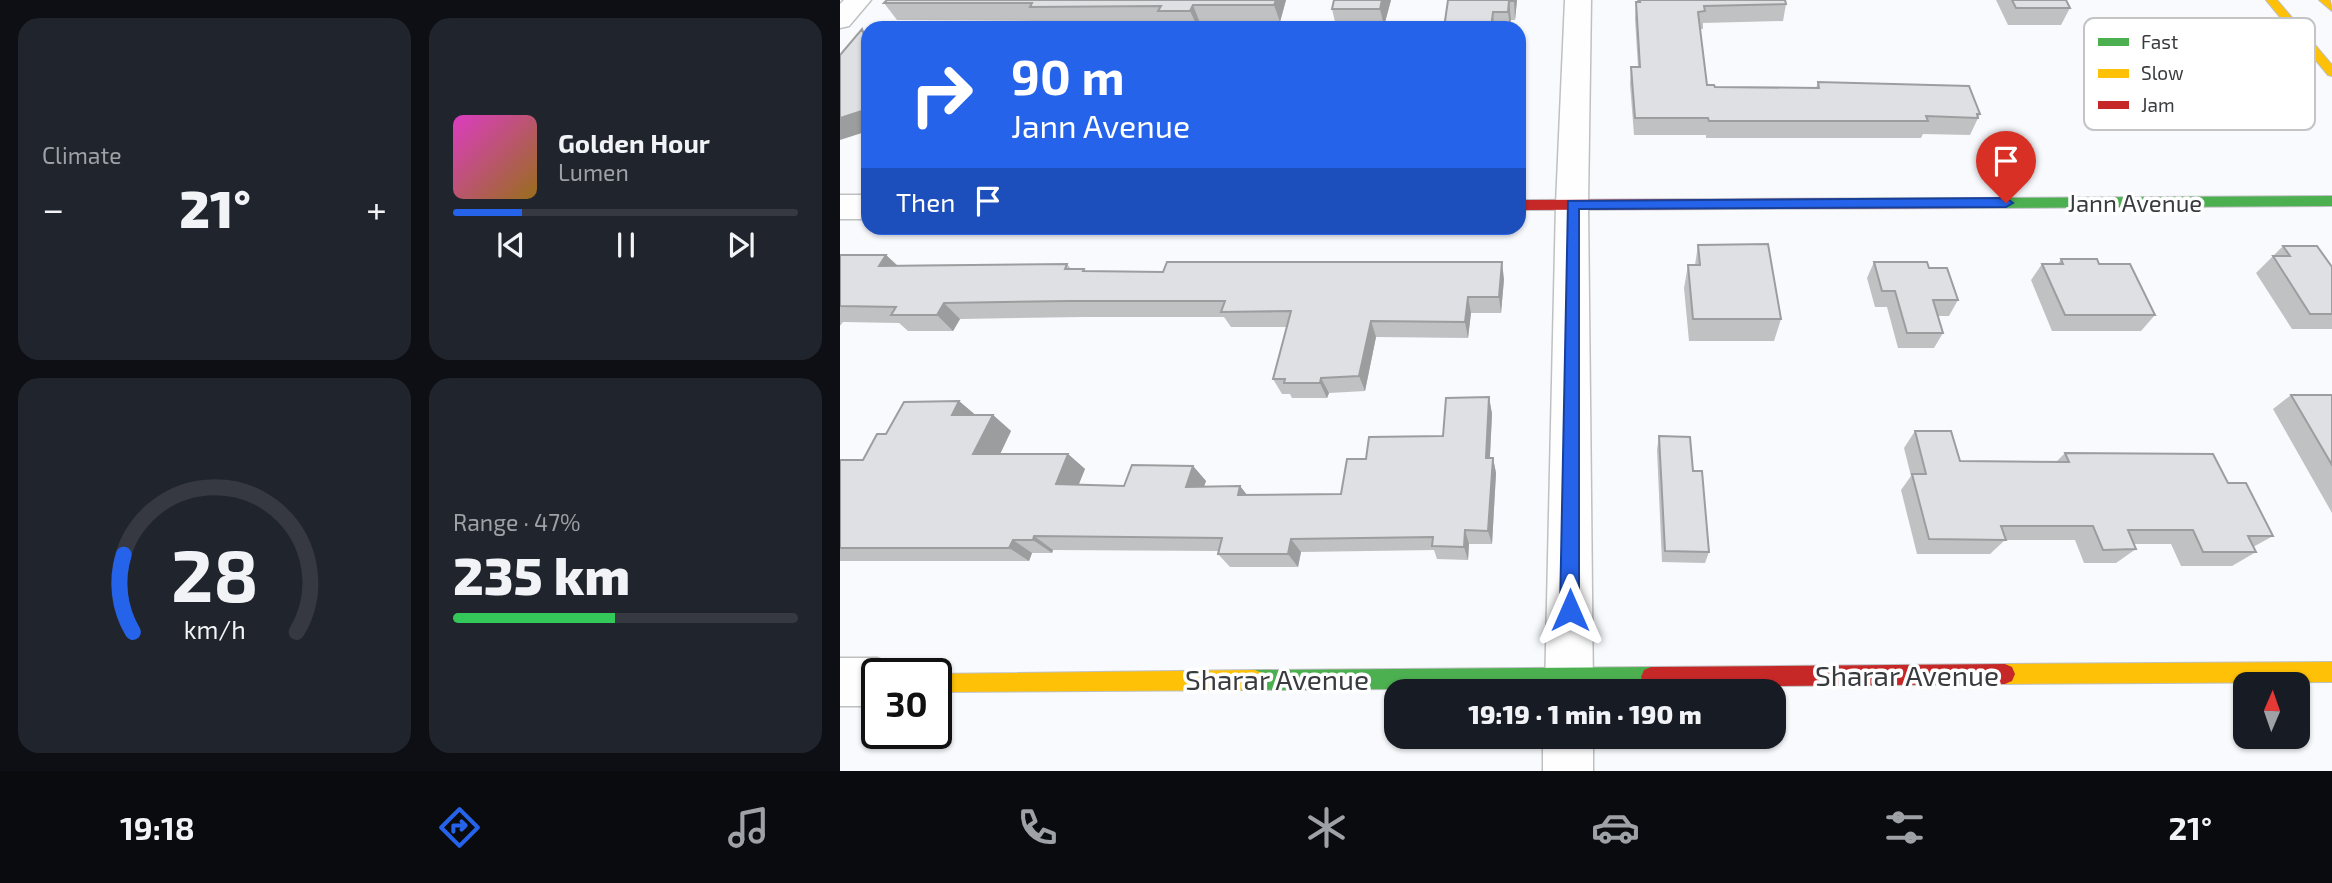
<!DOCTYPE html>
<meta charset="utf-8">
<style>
:root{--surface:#171b24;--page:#20242c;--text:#f1f3f6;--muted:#9ea1a6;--line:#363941;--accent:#2563eb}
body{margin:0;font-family:"Exo 2",sans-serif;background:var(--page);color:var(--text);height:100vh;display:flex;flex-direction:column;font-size:26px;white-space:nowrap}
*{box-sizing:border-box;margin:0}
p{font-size:23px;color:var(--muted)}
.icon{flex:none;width:38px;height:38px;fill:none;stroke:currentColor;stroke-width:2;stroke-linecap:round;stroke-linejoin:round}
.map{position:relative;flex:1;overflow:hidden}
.details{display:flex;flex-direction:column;gap:18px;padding:18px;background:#0d0f14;width:840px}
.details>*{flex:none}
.guide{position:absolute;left:21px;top:21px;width:665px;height:214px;border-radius:21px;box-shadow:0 2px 5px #0004;background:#2563eb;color:#fff;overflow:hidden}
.needle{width:46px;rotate:2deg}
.tools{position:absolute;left:1393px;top:672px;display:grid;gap:14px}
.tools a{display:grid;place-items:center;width:77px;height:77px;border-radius:14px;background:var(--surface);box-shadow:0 2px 5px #0004;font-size:35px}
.speed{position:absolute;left:21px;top:658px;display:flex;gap:14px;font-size:35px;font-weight:700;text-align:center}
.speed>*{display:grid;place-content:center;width:91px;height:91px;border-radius:50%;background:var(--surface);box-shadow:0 2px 5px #0004;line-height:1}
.speed .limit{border:4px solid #111;border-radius:10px;background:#fff;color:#111}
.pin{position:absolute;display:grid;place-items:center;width:60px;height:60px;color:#fff;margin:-72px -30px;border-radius:50% 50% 50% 0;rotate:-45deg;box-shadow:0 0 7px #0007}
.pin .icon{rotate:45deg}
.me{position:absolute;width:77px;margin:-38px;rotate:0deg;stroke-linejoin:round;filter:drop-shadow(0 0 5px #0008)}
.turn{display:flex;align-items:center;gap:24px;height:147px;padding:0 35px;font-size:32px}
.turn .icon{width:91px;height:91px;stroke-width:2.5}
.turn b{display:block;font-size:49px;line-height:60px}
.then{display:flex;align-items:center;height:66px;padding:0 35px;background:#0003;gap:14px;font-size:26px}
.big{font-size:52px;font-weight:800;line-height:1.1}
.details .tile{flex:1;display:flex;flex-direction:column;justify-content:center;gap:10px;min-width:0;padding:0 24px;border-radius:21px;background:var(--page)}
.details .dial{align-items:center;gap:0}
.dial svg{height:182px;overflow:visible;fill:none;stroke:var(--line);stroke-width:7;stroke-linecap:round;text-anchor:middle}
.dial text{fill:var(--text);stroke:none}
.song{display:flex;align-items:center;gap:21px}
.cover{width:84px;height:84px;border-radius:10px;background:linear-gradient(135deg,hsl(310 70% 55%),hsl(40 70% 35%))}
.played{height:7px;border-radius:4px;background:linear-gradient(90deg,var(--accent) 20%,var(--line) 20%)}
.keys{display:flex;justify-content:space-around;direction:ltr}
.heat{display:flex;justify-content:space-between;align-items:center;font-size:38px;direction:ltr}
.charge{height:10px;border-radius:5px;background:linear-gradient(90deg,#34c759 47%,var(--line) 0)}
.details .tiles{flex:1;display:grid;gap:18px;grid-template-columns:repeat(2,1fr)}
.trip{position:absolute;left:544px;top:679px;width:402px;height:70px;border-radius:21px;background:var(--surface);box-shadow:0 2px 5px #0004;font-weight:800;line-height:70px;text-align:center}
.tab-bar{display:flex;height:112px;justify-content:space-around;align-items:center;background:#090b0e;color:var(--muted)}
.tab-bar .icon{width:49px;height:49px}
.tab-bar .on{color:var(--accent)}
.tab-bar b{font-size:32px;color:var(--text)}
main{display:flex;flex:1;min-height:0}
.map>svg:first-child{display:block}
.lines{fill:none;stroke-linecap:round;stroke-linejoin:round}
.street-casing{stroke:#bec0c2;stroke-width:3}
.fast-casing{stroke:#bec0c2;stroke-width:2}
.slow-casing{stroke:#bec0c2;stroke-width:2}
.jam-casing{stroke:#bec0c2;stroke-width:2}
.street{fill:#fefeff;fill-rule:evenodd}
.fast{fill:#4caf50;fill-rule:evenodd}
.slow{fill:#ffc107;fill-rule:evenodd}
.jam{fill:#c62828;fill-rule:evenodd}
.wall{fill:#c0c1c3}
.shaded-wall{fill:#9c9d9f}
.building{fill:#dfe0e3;stroke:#9c9d9f;stroke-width:2}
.route{fill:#2563eb;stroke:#184099;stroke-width:2}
.labels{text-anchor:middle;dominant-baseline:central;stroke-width:7;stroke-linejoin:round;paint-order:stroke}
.street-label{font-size:24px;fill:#3a3b3e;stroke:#fff}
.near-street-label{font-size:28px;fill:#3a3b3e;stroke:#fff}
.key{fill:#fff;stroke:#c4c4c5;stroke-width:2}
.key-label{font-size:19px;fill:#3a3b3e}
</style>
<main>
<section class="details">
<div class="tiles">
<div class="tile"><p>Climate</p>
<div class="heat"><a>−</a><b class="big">21°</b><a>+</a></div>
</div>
<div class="tile">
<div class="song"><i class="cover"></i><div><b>Golden Hour</b><p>Lumen</p></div></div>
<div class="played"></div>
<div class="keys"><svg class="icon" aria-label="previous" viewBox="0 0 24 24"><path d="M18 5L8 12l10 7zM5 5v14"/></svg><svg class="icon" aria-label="pause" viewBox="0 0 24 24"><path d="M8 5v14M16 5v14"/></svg><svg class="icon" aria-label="next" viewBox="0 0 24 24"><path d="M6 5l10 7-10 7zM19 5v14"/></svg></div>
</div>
<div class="tile dial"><svg viewBox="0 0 100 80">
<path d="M14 69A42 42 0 1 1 86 69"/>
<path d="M14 69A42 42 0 0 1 10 35" stroke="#2563eb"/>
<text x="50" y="56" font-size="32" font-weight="700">28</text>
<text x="50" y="72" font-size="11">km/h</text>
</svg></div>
<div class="tile"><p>Range · 47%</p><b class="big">235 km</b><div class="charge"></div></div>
</div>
</section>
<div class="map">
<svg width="1492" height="771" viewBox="0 0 1492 771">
<rect width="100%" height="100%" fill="#f8fafd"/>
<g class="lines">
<defs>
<path id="street" d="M4 0H31L9 26 0 28V4Z
M725 0H751L748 204 753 691H705L716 204Z
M0 195H28V219H0Z
M0 658H37L54 665 58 674H37V706H0Z
M703 737H753V771H703Z"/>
<path id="fast" d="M1492 196V206L1136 208 1129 203 1136 198Z
M811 667 818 670 821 677 818 684 811 687 415 690 408 687 405 680 408 673 415 670Z"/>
<path id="slow" d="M1426 0H1437L1492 65V76L1488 75Z
M1479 0H1490L1492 11Z
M1492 662V682L1165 684 1158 681 1155 674 1158 667 1165 664Z
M415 670 422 673 425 680 422 687 415 690 96 692V674H92Z"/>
<path id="jam" d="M1136 198 1143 203 1136 208 679 210V200Z
M1165 664 1172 667 1175 674 1172 681 1165 684 811 687 804 684 801 677 804 670 811 667Z"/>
</defs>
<use href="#street" class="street-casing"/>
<use href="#fast" class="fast-casing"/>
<use href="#slow" class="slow-casing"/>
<use href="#jam" class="jam-casing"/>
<use href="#street" class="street"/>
<use href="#fast" class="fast"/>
<use href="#slow" class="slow"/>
<use href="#jam" class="jam"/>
</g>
<path class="wall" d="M446 0 440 22 360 23 358 28H326L324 23 200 25 197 21 57 20 44 3Z
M494 0H551L544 26H496L492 9Z
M608 0H677L675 20H671L670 28H604Z
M797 0H945L946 4 943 21 863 23V29H860L867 85 875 87 976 88 978 82 1140 114 1130 135 1083 134 1081 138H866V135H794L790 84 791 67H798L795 19 796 2H797Z
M1156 0H1226L1230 8 1221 25H1168Z
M679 70 685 90 682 126 679 125Z
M858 245 941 319 934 341H849L844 288 848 265H855Z
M1443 246 1492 267V329H1452L1416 273Z
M0 255H46L57 265 227 264 231 269H244L246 271 664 279 661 313H631L628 338 536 337 525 391 489 393 487 398H452L450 394H442L433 379 447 327H391L384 317H243L120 319 113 331H68L59 323 3 322 0 326Z
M1221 259 1259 264 1315 315 1301 331H1212L1191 280 1202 264H1218Z
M1034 262 1089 268 1118 300 1109 316H1098L1103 333 1094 348H1058L1047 307H1035L1027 278Z
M1451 395H1492V513L1433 409Z
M649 397 652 414 650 458H653L656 473 652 544H629L628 560 597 559 594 550 461 552 458 567H390L378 554 379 551 213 550 212 553H192L189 561H0V460H23L46 434 119 401 135 415H153L171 431 160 454H228L245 469 238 485 284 486 353 466 366 481 364 486H400L407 495 501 494 526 459 603 436Z
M1075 431 1120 461 1216 462 1225 453 1388 483 1433 536 1413 547 1416 552 1392 566H1341L1331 544H1294L1296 549 1276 563H1244L1235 540H1165L1150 554H1077L1061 490 1071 476 1064 448Z
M819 436 853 471 869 552 865 563 822 562 817 450Z"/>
<path class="shaded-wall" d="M436 0H446L440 22 434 5Z
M542 0H551L544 26 540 9Z
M674 0H677L675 20Z
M669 1 671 20 670 28 668 12Z
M353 5 360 23 358 28 350 11Z
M653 12 654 28H651Z
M22 29 28 36V47Z
M684 70 685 90 682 126 681 106Z
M28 109V131L0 140V118Z
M46 255 63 271 39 266Z
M662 262 664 279 661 313 659 297Z
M628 297 631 313 628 338 625 322Z
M104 303 120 319 113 331 97 315Z
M531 321 536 337 525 391 519 376Z
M481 378 489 393 487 398 480 383Z
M649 397 652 414 649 473 646 458Z
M119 401 138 417 112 415Z
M153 415 171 431 153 469 133 454Z
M228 454 245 469 233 499 216 484Z
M653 458 656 473 652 544 648 531Z
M353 466 366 481 359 501 346 487Z
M400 486 411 500 398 495Z
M625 530 629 544 628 560 624 547Z
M194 536 213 550 212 553 193 540Z
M451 539 461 552 458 567 448 554Z
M173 540 192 553 189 561 169 548Z"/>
<path class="building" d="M47 0H436L434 5H353L350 11H318L321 6 190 7 192 3H44Z
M494 0H542L540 9H492Z
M608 0H674V1H669L668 12H653L651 28H604Z
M799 0H945L946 4 864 6 865 11 858 12 867 85H874L875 87 979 88 978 82 1129 86 1140 114H1137L1138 118 1086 116 1088 121H869L868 118H795L791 67H800L796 2H800Z
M1172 0H1226L1230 8H1176Z
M22 29 28 47V109L0 118V55Z
M679 70H684L681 106H679Z
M928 244 941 319H853L848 265H860L858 245Z
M1443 246H1477L1492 267V314H1470L1433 256H1450Z
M0 255H46L39 266 227 264 225 269H244L243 271 323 272 327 262H662L659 297H628L625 322 531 321 519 376 481 378 480 383H444L445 379H433L451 311 381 312 385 301H230L104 303 97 315H51L56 307 0 306Z
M1221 259H1257L1259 264H1290L1315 315H1225L1202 264H1223Z
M1034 262H1087L1089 268H1107L1118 300H1093L1103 333H1067L1055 291H1042Z
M1451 395H1492V465Z
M649 397 646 458H653L648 531 625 530 624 547 592 546 593 537 451 539 448 554H378L382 538 194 536 193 540H173L169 548H0V460H23L37 434H46L64 402 119 401 112 415H153L133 454H228L216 484 284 486 292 465 353 466 346 487 400 486 398 495 501 494 507 459H526L529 437 603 436 606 398Z
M1075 431H1111L1120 461 1229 462 1225 453 1373 454 1388 483H1406L1433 536H1408L1416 552H1363L1353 530H1288L1296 549 1263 550 1253 526H1161L1166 540 1089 539 1072 474H1086Z
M819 436 850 437 853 471H862L869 552 825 551Z"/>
<path class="route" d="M1166 198 1173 203 1166 207 739 209V610L736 617 730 619 723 617 720 610 728 201Z"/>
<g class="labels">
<g class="street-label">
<text x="1295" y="202">Jann Avenue</text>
</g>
<g class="near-street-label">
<text x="1067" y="675">Sharar Avenue</text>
<text x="437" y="679">Sharar Avenue</text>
</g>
</g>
<rect x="1244" y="18" width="231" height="112" rx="10" class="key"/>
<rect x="1258" y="38" width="31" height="8" fill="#4caf50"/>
<rect x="1258" y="69" width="31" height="9" fill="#ffc107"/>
<rect x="1258" y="101" width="31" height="8" fill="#c62828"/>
<g class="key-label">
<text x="1301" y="49">Fast</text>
<text x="1301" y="80">Slow</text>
<text x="1301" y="112">Jam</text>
</g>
</svg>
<div class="tools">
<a><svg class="needle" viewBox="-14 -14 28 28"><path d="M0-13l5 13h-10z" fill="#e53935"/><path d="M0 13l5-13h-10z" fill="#9ea1a6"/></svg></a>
</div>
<div class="speed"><div class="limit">30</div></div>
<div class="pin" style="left:1166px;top:203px;background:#d93025"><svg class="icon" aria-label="arrive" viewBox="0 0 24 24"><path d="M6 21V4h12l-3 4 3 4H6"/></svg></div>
<svg class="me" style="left:730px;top:610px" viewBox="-20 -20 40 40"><path d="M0-17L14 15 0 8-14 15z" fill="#2563eb" stroke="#fff" stroke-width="4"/></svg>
<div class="trip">19:19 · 1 min · 190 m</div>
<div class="guide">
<div class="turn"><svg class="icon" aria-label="right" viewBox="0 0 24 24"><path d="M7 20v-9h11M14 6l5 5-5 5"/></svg><div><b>90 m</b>Jann Avenue</div></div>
<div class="then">Then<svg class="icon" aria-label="arrive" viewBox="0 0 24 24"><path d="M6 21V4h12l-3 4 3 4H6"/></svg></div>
</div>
</div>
</main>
<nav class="tab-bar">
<b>19:18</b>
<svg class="icon on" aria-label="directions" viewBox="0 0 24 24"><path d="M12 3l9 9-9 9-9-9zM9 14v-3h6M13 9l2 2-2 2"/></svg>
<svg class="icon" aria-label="music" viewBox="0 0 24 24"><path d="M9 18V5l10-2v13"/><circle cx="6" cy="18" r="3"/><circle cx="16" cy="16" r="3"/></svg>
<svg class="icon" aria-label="phone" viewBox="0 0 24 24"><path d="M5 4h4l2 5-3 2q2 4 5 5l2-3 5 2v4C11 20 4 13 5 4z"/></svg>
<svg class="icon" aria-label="climate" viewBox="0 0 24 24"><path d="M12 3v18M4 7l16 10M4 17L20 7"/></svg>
<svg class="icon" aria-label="car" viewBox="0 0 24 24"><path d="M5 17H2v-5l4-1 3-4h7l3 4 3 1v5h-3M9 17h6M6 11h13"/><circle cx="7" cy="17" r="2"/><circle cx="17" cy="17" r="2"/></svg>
<svg class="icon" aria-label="filters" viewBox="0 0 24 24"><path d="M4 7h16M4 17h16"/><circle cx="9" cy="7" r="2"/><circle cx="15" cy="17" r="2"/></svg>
<b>21°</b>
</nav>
